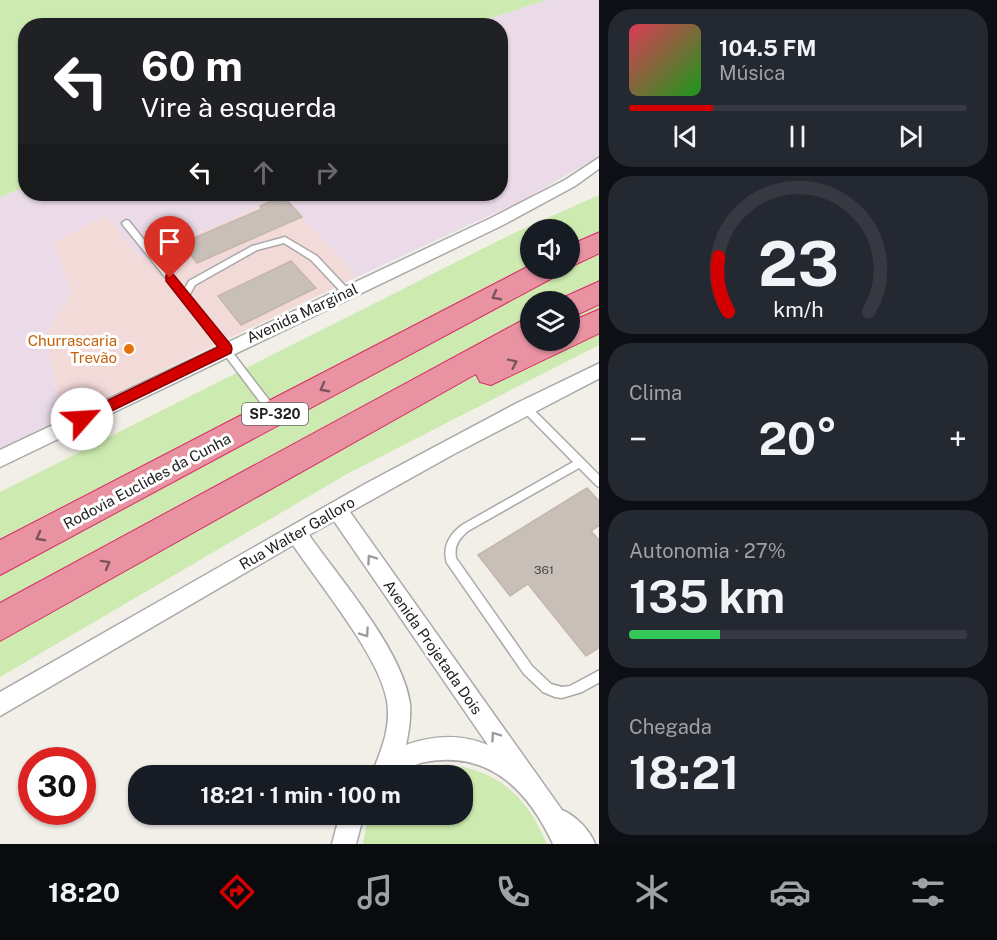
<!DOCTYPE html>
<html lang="pt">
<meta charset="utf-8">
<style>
:root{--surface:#171b24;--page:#242831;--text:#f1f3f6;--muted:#9ea1a6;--line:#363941;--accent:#d40000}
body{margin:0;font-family:"Public Sans",sans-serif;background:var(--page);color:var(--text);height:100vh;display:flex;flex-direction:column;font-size:22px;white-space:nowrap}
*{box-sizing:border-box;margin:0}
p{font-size:20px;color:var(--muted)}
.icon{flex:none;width:33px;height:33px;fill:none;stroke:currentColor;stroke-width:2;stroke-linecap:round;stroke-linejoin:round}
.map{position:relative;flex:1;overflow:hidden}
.details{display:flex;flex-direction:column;gap:9px;padding:9px;background:#0d0f14;width:398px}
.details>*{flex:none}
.banner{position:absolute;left:18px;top:18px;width:490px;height:183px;border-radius:24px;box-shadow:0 2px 4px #0004;background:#202124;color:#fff;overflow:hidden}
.tools{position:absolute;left:520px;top:219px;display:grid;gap:12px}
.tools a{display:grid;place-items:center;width:60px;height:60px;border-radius:50%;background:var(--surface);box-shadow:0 2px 4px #0004;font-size:30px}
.speed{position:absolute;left:18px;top:747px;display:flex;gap:12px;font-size:30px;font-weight:700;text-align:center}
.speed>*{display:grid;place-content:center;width:78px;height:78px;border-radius:50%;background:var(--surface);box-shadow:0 2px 4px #0004;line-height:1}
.speed .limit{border:9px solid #d22;background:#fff;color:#111}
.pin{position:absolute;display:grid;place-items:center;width:51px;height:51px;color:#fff;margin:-62px -26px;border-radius:50% 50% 50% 0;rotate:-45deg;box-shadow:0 0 6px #0007}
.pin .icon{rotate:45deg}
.me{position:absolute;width:66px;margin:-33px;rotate:64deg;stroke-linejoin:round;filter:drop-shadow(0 0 4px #0008)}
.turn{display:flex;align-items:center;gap:21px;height:126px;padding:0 24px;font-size:27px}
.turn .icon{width:78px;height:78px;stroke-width:2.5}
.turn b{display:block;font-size:42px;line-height:51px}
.lanes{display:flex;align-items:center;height:57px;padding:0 24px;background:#0003;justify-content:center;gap:30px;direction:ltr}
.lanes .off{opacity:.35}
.big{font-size:45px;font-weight:700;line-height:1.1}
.details .card{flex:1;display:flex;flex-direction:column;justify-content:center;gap:9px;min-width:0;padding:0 21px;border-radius:24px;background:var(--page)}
.details .dial{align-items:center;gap:0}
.dial svg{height:156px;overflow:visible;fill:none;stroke:var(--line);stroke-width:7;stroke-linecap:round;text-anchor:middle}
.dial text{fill:var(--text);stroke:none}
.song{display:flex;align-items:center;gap:18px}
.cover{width:72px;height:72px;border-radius:9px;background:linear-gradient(135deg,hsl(350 70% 55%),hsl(120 70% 35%))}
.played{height:6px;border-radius:3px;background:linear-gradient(90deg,var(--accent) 25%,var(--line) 25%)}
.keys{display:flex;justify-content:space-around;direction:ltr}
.heat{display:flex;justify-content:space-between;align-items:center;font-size:33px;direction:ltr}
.charge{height:9px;border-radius:4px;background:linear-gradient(90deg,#34c759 27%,var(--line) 0)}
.trip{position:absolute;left:128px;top:765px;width:345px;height:60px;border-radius:24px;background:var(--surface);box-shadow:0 2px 4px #0004;font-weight:700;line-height:60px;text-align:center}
.dock{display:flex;height:96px;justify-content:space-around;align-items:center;background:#090b0e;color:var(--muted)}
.dock .icon{width:42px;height:42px}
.dock .selected{color:var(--accent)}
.dock b{font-size:27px;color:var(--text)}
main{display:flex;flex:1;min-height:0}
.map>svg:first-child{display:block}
.commercial{fill:#f2dad9}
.industrial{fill:#ebdbe8}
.grass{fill:#cdebb0;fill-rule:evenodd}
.building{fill:#c7bfb8;stroke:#c4b6ab;stroke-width:1.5}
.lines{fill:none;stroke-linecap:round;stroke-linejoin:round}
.lane-casing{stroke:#a9a9a9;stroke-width:3}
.street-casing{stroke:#a9a9a9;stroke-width:3}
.highway-casing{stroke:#dc2a67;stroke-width:2}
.lane{fill:#fff;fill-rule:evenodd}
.street{fill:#fff;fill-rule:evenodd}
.highway{fill:#e892a2;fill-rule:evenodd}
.oneway{stroke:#7b545c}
.oneway2{stroke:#9c9c9c}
.route{fill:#d40000;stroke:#8a0000;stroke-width:1.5}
.food-dot{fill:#e8710a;stroke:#fff;stroke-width:2}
.labels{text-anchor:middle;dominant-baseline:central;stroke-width:6;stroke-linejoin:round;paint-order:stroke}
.number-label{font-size:12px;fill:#4b4948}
.shield{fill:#fff;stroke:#646464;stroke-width:1.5}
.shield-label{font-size:14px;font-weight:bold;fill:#222}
.street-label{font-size:15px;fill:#222;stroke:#fff}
.food-label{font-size:15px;fill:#c56008;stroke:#fff;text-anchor:end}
</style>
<main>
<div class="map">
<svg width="600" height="844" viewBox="0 0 600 844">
<rect width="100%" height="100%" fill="#f2efe9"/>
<path class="commercial" d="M283 196 357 277 89 406 81 398 60 408 45 334 72 293 52 242 106 214 140 258Z"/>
<path class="industrial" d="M546 0H599L600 153 596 158 525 199 357 277 283 196 140 258 106 215 53 243 72 293 45 334 60 407 81 398 89 406 0 448V197L25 187 26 194H501V26L470 25Z"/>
<path class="grass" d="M0 0H546L470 25 276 26 263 21 259 26H26L25 187 0 197Z
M599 195V345L349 473 0 677V492L516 232ZM531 230H570V268H531ZM531 302H570V340H531Z
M445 764C498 770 526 795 547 844H363L366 827 372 815 462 814V776L408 775 420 769Z"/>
<path class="building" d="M283 196 302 217 197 263 182 243 262 209 260 206Z
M291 261 316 288 241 325 218 296Z
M587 488 600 502V525L591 531 600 541V647L586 656 528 584 510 596 478 555Z"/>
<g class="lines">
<defs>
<path id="lane" d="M126 220 129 221 184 290 189 281 252 246 285 237 317 256 349 290 350 292 349 294H343L311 260 284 243 257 250 195 285 189 296 276 409 277 412 276 415H270L182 298 123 225 122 223Z
M525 403 528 404 600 476V487L597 486 579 468 468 531C459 539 454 545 456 558L532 666 551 684 562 687 570 686 600 670V682L582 692 562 698 555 697 543 692 524 674 447 563C442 547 449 535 462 525L573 462 522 410 521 407 522 404Z"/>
<path id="street" d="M600 157V168L575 186 501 226 0 467V450L491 218 565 180Z
M600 363V378L454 454 350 512 562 810C576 816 590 830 595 844H553C528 790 489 750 425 762 413 764 406 772 396 775 391 777 383 776 377 776L374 768C383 747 391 724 387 701 380 657 319 584 293 545L0 716V692L365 484 517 403ZM334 521 488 745C461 734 434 735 406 745 409 731 411 717 410 704 403 651 340 579 309 535Z
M340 814H364L356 844H332Z"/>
<path id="highway" d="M600 232V253L570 267V245Z
M531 265V268H561L558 275 0 575V540Z
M600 281V304L570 318V302H559L560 299Z
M600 309V333L491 385 480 382 476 374 0 641V603L521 321 531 318V340H570V322Z"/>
</defs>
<use href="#lane" class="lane-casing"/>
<use href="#street" class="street-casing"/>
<use href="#highway" class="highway-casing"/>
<use href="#lane" class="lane"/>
<use href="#street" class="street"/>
<use href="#highway" class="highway"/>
</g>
<defs><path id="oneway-chevron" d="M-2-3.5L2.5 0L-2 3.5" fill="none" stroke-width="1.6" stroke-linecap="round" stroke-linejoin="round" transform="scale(1.5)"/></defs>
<g class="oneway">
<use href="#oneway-chevron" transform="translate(496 296) rotate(152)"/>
<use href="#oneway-chevron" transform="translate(513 363) rotate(-26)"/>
<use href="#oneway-chevron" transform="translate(324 388) rotate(152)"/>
<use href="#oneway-chevron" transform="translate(40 537) rotate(152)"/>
<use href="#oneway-chevron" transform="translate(106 564) rotate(-29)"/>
</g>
<g class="oneway2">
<use href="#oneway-chevron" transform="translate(371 559) rotate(-125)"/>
<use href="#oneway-chevron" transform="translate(365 633) rotate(55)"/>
<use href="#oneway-chevron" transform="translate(495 736) rotate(-125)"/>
</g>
<path class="route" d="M170 273 174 275 231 345 232 349 231 353 87 423H77L75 419 77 415 218 347 166 281V275Z"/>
<circle class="food-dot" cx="129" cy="349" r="6"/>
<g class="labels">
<g class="number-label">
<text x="544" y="570">361</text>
</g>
<rect class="shield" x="242" y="403" width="66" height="22" rx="4.5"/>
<g class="shield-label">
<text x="275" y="414">SP-320</text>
</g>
<g class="street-label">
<text transform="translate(302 313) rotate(-25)">Avenida Marginal</text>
<text transform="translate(147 481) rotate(-28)">Rodovia Euclides da Cunha</text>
<text transform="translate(297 533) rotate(-30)">Rua Walter Galloro</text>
<text transform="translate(433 647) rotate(55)">Avenida Projetada Dois</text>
</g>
<g class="food-label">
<text x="117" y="340">Churrascaria<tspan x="117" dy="17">Trevão</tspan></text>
</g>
</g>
</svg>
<div class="tools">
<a><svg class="icon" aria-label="sound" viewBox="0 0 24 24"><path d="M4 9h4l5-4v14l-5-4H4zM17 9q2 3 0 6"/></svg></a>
<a><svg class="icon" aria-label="layers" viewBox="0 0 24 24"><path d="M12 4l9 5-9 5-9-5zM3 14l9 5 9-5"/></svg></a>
</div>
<div class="speed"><div class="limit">30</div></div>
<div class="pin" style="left:170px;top:278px;background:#d93025"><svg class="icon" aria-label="arrive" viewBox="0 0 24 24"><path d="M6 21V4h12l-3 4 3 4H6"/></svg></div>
<svg class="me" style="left:82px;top:419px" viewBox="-20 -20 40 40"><circle r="19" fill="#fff"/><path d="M0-13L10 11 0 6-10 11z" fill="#d40000"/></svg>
<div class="trip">18:21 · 1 min · 100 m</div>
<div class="banner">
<div class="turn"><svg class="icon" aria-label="left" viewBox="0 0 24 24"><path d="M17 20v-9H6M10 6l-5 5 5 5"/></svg><div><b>60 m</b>Vire à esquerda</div></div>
<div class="lanes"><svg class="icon" aria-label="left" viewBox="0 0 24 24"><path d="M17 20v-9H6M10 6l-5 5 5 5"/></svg><svg class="icon off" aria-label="ahead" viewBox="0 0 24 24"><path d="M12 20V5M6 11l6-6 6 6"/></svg><svg class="icon off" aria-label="right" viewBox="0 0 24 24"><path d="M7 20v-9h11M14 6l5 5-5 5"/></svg></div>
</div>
</div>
<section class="details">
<div class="card">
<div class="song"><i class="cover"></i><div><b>104.5 FM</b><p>Música</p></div></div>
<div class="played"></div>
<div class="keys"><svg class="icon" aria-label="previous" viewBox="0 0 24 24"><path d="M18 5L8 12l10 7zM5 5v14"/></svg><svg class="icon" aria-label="pause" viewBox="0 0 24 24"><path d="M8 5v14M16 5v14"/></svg><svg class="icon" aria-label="next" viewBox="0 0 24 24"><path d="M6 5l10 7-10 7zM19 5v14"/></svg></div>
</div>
<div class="card dial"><svg viewBox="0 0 100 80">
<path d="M14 69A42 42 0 1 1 86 69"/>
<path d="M14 69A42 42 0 0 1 9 41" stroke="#d40000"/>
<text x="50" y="56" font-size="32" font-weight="700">23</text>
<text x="50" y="72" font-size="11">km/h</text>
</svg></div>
<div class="card"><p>Clima</p>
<div class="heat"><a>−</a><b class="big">20°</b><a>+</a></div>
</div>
<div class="card"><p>Autonomia · 27%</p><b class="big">135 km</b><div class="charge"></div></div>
<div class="card"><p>Chegada</p><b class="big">18:21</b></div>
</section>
</main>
<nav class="dock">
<b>18:20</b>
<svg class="icon selected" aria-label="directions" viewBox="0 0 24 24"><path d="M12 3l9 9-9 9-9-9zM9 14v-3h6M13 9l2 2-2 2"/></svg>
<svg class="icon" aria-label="music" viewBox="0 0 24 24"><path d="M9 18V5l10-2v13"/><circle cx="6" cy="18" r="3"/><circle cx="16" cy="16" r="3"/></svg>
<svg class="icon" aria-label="phone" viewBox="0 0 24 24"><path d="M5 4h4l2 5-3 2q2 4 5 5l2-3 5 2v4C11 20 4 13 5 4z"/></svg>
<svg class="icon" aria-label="climate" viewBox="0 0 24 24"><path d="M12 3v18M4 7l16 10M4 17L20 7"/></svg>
<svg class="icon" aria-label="car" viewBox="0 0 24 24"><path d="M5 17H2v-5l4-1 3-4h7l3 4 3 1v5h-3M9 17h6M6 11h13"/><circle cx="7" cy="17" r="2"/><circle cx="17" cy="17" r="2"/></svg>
<svg class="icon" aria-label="filters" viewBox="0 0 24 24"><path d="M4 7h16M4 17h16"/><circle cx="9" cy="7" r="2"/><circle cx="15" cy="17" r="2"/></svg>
</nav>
